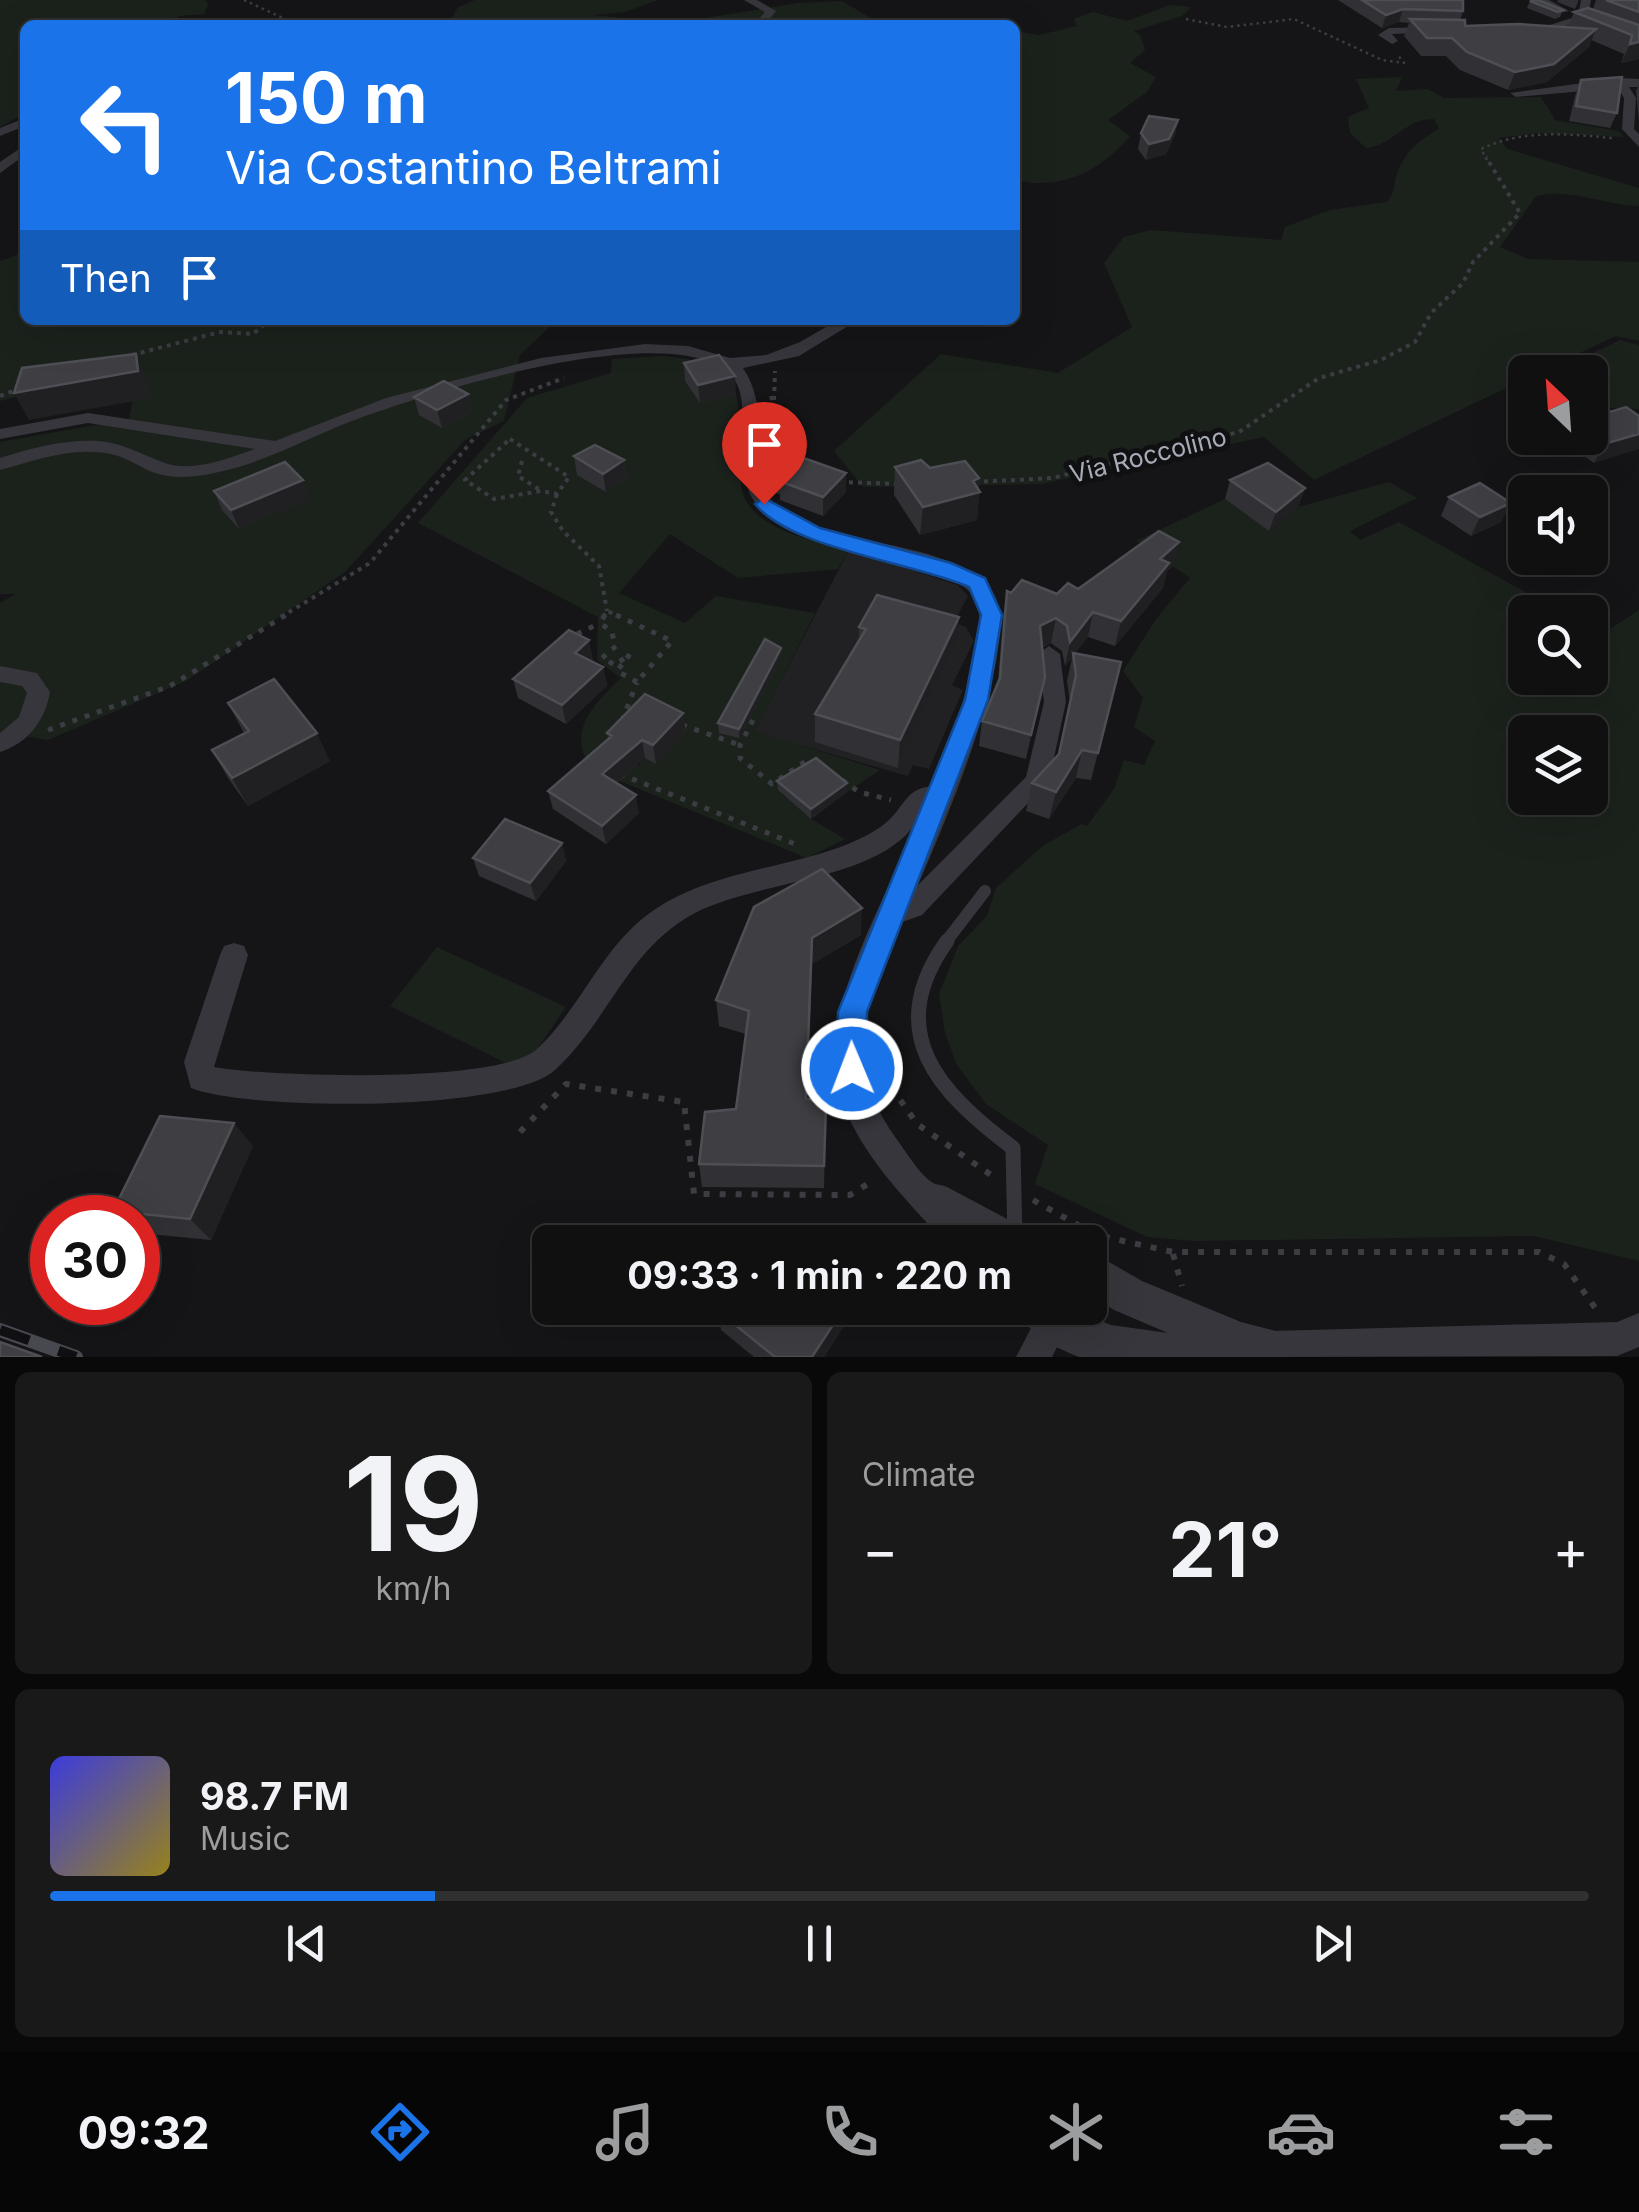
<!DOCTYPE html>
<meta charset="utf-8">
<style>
:root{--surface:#101011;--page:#19191a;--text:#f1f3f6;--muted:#9c9d9f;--line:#303031;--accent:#1a73e8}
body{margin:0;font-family:Inter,sans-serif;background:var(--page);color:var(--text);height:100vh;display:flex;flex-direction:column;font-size:38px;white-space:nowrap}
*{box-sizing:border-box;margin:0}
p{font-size:32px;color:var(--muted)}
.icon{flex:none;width:55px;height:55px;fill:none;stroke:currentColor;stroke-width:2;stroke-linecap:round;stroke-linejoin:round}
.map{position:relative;height:1357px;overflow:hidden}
.side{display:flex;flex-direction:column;gap:15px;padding:15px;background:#090909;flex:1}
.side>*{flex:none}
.top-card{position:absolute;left:20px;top:20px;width:1000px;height:305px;border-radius:15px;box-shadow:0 10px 40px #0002,0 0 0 2px var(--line);background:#1a73e8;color:#fff;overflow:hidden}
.needle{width:65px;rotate:335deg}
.tools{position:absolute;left:1508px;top:355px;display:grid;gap:20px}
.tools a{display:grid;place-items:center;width:100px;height:100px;border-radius:15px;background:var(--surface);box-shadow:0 10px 40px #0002,0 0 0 2px var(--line);font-size:50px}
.speed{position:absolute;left:30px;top:1195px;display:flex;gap:20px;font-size:50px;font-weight:700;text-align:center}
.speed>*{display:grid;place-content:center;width:130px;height:130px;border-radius:50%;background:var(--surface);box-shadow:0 10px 40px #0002,0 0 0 2px var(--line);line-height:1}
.speed .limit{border:15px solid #d22;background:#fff;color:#111}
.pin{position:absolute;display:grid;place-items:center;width:85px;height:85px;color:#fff;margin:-102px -42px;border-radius:50% 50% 50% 0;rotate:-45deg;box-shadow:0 0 10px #0007}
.pin .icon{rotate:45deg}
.me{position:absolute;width:110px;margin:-55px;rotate:359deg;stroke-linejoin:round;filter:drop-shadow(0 0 8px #0008)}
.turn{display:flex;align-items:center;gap:35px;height:210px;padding:0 40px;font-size:45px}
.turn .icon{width:130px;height:130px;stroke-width:2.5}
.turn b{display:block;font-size:70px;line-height:85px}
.then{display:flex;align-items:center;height:95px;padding:0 40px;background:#0003;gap:20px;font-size:38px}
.big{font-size:75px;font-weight:700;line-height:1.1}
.side .widget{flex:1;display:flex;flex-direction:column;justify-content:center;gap:15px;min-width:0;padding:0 35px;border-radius:15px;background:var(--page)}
.side .dial{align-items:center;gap:0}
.dial b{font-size:130px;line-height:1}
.song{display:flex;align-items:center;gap:30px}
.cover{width:120px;height:120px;border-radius:15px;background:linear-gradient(135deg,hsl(240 70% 55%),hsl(50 70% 35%))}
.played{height:10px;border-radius:5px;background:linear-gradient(90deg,var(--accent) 25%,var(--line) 25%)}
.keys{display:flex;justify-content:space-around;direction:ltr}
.heat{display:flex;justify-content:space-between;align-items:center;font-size:55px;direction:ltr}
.side .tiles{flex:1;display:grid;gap:15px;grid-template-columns:1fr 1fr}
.widget:last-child{grid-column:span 2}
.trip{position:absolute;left:532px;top:1225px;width:575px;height:100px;border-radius:15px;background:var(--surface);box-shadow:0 10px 40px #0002,0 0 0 2px var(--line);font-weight:700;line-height:100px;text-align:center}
.tab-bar{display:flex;height:160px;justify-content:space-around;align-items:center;background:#060607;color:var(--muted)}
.tab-bar .icon{width:70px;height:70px}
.tab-bar .active{color:var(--accent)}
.tab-bar b{font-size:45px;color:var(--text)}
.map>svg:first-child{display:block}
.built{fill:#212124}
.green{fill:#1b221c;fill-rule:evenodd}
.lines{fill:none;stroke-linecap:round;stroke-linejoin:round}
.path-far3{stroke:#3c3d43;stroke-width:2.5;stroke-dasharray:2.5 4;stroke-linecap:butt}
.path-far2{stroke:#3c3d43;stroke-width:4;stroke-dasharray:4 5;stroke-linecap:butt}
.path-far1{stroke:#3c3d43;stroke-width:5;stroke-dasharray:5 8;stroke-linecap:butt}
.path{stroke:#3c3d43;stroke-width:6;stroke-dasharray:6 10;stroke-linecap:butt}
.service-far1{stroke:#36363c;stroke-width:12}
.service{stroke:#36363c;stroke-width:15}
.minor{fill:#36363c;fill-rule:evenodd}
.tertiary{fill:#36363c;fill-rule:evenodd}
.rail-casing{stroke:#494a51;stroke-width:14}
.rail{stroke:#101012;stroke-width:10;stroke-dasharray:31;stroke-linecap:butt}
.wall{fill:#313135}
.shaded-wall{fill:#202023}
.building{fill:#3e3e43;stroke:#4e4f55;stroke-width:2.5}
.route{fill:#1a73e8;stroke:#114b97;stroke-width:2.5}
.labels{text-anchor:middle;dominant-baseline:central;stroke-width:10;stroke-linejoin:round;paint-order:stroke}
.far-street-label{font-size:25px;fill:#a7abb7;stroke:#101012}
</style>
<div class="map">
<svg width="1639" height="1357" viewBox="0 0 1639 1357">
<rect width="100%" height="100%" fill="#151517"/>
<path class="built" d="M849 550 958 585 968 596 954 622 966 627 974 641 952 685 963 690 929 769 913 765 908 776 754 732Z"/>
<path class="green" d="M0 0H206L208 5 204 14 179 16 164 25H25V113L0 127Z
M475 0H658L625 12 592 15 674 23 798 3 842 1 879 23 900 25H507L452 18 458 7Z
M1170 5 1191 7 1182 16 1134 31 1140 35 1145 50 1130 63 1156 77 1147 92 1108 120 1130 136C1100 171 1062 191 1015 180V31L1039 35 1077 26 1074 19 1093 12 1127 21Z
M1402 77 1396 91 1428 89 1444 98 1541 97 1555 120 1618 131 1624 137 1538 133 1499 138 1507 149 1639 188V206C1603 205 1571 188 1536 196L1500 247 1528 259 1639 262V341L1616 336 1539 372H1525V379L1314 480 1264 437 1041 484 863 487 834 451 941 354 1058 373 1132 327 1104 263 1124 237 1151 230 1281 240 1285 227 1330 210 1387 202C1396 191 1393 183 1398 171 1407 149 1420 140 1439 129L1434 119C1404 119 1394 145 1366 148L1350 133 1348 117 1369 108 1356 79Z
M25 252V320H557L520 355 504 421 465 440 345 572 188 680 48 740 0 732V603L16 594H0V442L129 419 137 380 51 388 0 401V261Z
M1620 340 1639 345V409L1613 408 1594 402 1590 372H1553Z
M661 356C747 363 739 389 740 464 740 480 740 495 751 508 774 535 817 541 849 550L838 569 738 578 670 534 619 593 685 623 716 596 815 613 755 731 880 770 847 792 813 765 778 790 811 819 845 839 807 858 593 770C564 733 594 704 621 678L597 660 598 617 418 523 527 398 611 373 612 359ZM685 731 656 763 645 758 638 766 611 751Z
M1389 482 1417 498 1350 531 1360 540 1399 522 1561 612H1525V678H1590V629L1601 635 1639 610V1261L1534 1236 1194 1241 1147 1237 1035 1184 1048 1145 986 1104 957 1065 945 1033 939 994 958 946 987 916 996 888 1044 845 1082 824 1087 826 1114 789 1124 760 1144 765 1155 741 1134 727 1143 698 1123 671 1156 619 1190 578 1136 541 1225 499 1270 531 1298 507ZM1525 732H1590V798H1525Z
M437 947 566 1007 522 1071 390 1006Z"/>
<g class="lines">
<path class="path-far3" d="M244 0 287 20 284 25
M1186 19 1227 27 1294 19 1382 60 1404 63 1397 54
M216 25 252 20 275 25
M1487 160 1481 149C1523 129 1567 134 1612 138"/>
<path class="path-far2" d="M132 355 220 332 253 334 270 320
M0 396 21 388
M771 396 790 462
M774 400 775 371
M510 439 569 477 557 494 541 491 494 499 465 480Z
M522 461 518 476 540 490
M840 482 899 484
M975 482 1052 478 1239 432 1319 378 1381 360 1415 342 1431 313 1463 283 1473 262 1520 213 1486 157
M557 494 551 512 563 531 599 566 607 611
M281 617 370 563 506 400 564 378
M603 617 607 611 621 617"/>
<path class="path-far1" d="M605 615 600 623 611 631 616 646 602 658 615 665 630 654 617 671 637 682
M616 615 672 641 637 682
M577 634 600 623
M753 720 740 745V758L772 784 806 761 816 762
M622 721 637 682
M682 725 740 745
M48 730 170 686 286 615
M620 774 800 846
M842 780 859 792 891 800"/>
<path class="path" d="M882 1074 917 1124 994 1177
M520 1132 566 1084 684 1102 694 1194 850 1195 874 1180
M1033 1200 1096 1235 1173 1252H1539L1564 1264 1596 1309
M1173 1254 1182 1286"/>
<path class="service-far1" d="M945 943 985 891"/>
<path class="service" d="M947 941C882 1032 938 1092 1013 1148L1015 1242"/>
<path class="minor" d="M744 0H757L776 11 765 25H754L765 12Z
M1536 0H1549L1569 11 1560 13Z
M1581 0H1591L1587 20 1527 37 1522 34 1578 16Z
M1435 27 1439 32 1392 34 1398 41 1392 44 1378 35 1389 28Z
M1620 78 1639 79V87H1629L1636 98 1634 129 1639 134V147L1622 129 1624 98 1618 88 1516 97 1510 93Z
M25 118V126L0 136V128Z
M25 145V155L0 173V162Z
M838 320H858L799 356 743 368C773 412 748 470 770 498 793 528 839 534 873 541 911 550 965 558 991 590 1028 633 940 834 918 885L1026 777 1044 702 1038 654 1049 646 1060 654 1066 702 1049 781 922 915 902 922C865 1003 840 1062 898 1141 907 1153 920 1175 933 1183 937 1185 943 1185 947 1187L1028 1230 1032 1242H945C905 1199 861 1155 841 1099 811 1015 892 888 925 809 919 817 914 826 907 834 861 881 755 882 695 913 628 948 609 1021 555 1070 510 1112 249 1111 191 1088L184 1062 220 955 224 946 234 943 244 946 248 955 214 1067C269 1077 500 1084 537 1049 582 1007 603 944 654 910 712 871 785 869 848 844 862 838 877 831 888 821 905 805 907 787 934 786 946 753 994 626 975 598 962 579 930 570 909 563 871 552 829 549 792 532 696 488 781 390 713 363 634 330 440 389 360 418 313 435 269 461 219 472 197 477 174 480 152 472 138 466 126 457 111 454 73 446 36 460 0 470V458C31 448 66 439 99 441 124 443 142 455 165 463 192 473 229 458 255 449L88 423 0 439V429L88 413 275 441 386 398 541 358 645 344 688 346 730 358 766 355 800 342Z
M0 666 37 673 50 692C45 721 28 743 0 752V733L19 717 27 693 22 686 0 682Z
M1061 1308 1070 1321 1052 1357H1016L1041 1309Z
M1639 1313V1347L1617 1356 1255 1357 1251 1348 1256 1336 1268 1331 1617 1322Z"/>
<path class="tertiary" d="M1090 1251 1142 1281 1241 1322 1283 1333 1292 1357H1079C1053 1346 1028 1336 1018 1308H1068L1111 1325 1168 1333 1114 1310 1090 1295Z"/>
<defs>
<path id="rail" d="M0 1330 76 1357"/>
</defs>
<use href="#rail" class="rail-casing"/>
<use href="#rail" class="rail"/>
</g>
<path class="wall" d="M1338 0H1463V11L1460 20 1465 26 1568 27 1574 12 1593 9 1596 0H1639V59L1621 63 1624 54 1591 40 1589 47 1547 82 1508 90 1460 70 1446 56H1421L1404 36 1409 23 1399 22 1382 28Z
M1558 0H1578V2L1575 9 1557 2Z
M1530 1 1563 10 1560 17 1555 19 1527 8Z
M1581 80 1617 113 1610 128 1569 121 1575 96Z
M1639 84V122L1636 91Z
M1178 120 1175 135 1166 154 1146 160 1138 149 1141 133Z
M684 363 736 394 700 403 685 381Z
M468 394 472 412 442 428 419 415 414 397Z
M1639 416 1594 463 1563 441 1565 438H1590V418Z
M574 456 624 460 627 479 606 492 577 475Z
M895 467 930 468 979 478 977 520 920 535 894 495Z
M846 473V492L823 516 780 500V494L775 493V474Z
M1230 480 1305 488 1298 507 1269 531 1225 499Z
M214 491 310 498 239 529 222 510Z
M1449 497 1501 522 1471 536 1441 516Z
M1173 566 1167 571 1163 588 1115 646 1088 637 1075 653 1121 662 1091 780 1076 778 1049 819 1026 811 1032 783 1059 754 1070 703 1067 681 1072 658 1065 666 1062 651 1051 643 1042 648 1045 677 1026 759 979 746 982 721 998 684 1003 616 1007 591 1057 594Z
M859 627 956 645 898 768 815 742V714L859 641Z
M781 648 782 657 739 738 719 733 718 723Z
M593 659 591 661 603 667 607 686 566 724 518 698 513 679Z
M228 703 330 761 248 806 228 778 212 750 244 733Z
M683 713 686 732 656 764 645 758 617 783 639 813 606 844 553 809 548 791 608 739 607 733Z
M777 781 847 783V792L811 819 778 790Z
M562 843 566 861 536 901 479 876 473 858Z
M861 935 812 964 807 1099 826 1105 824 1188 702 1187 699 1164 736 1109 746 1034 719 1026 716 1000Z
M253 1146 211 1240 138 1233V1218H120L113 1211Z
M720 1308H847V1321L824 1357H754L721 1330 718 1311Z"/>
<path class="shaded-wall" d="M1403 9 1399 22 1382 28 1386 15Z
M1596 29 1589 47 1547 82 1508 90 1515 72Z
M1639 42V59L1621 63 1630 44Z
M1178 120 1175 135 1166 154 1146 160 1149 144Z
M136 354 148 381 151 398 29 420 14 393Z
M735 376 736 394 700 403 698 385Z
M468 394 472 412 442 428 437 410Z
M1639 434V449L1594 463 1604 444Z
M624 460 627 479 606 492 603 474Z
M846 473V492L823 516V497Z
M979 478 978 492H980L977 520 920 535 923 507Z
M303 480 310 498 239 529 231 510Z
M1305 488 1298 507 1269 531 1276 512Z
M1511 503 1501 522 1471 536 1480 517Z
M1179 542 1173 566 1167 571 1163 588 1115 646 1121 621 1160 559Z
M1093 612 1088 637 1073 656V653L1072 658 1065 666 1070 642Z
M959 617 956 645 898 768 900 740Z
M1056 618 1051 643 1036 651 1040 626Z
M589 640 593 659 579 672 575 653Z
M781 648 782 657 739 738V729Z
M603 667 607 686 566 724 562 705Z
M1045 677 1040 702 1026 759 1031 735Z
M683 713 686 732 656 764 653 745Z
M317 733 330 761 248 806 232 778Z
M642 740 645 758 606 792 602 774Z
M1082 750 1076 778 1049 819 1056 792Z
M847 783V792L811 819V809Z
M636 795 639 813 606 844 602 826Z
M562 843 566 861 536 901 530 883Z
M862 908 861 935 812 964 806 1122 812 938Z
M234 1123 253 1146 211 1240 190 1219Z
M844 1308H847V1321L824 1357H812Z"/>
<path class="building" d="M1362 0H1463V11L1403 9 1386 15Z
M1538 0 1563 10 1558 12 1530 1Z
M1606 0H1639V12Z
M1588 8 1639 25V42L1630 44 1632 35 1574 12Z
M1410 19 1465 20V26L1518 24 1596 29 1554 64 1515 72 1467 52 1452 38H1427Z
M1622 77 1617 113 1576 106 1581 80Z
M1149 116 1178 120 1169 139 1149 144 1141 133Z
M136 354 138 371 14 393 22 368Z
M719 355 735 376 698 385 684 363Z
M444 381 468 394 437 410 414 397Z
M1626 407 1639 416V434L1604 444 1590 435V418Z
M595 445 624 460 603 474 574 456Z
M795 455 846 473 823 497 779 481 784 477 775 474Z
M921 460 930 468 965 461 979 478 973 481 980 492 923 507 895 467Z
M285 462 303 480 231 510 214 491Z
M1268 463 1305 488 1276 512 1230 480Z
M1480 483 1511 503 1480 517 1449 497Z
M1159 531 1179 542 1160 559 1169 563 1121 621 1093 612 1070 642 1067 626 1056 618 1040 626 1045 677 1031 735 982 721 1000 678 1007 591 1011 593 1022 580 1057 594 1068 583 1078 589Z
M877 595 959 617 900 740 815 714 866 629 859 627Z
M569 630 589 640 575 653 603 667 562 705 513 679Z
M765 639 781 648 739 729 718 723Z
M1073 653 1121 662 1098 753 1082 750 1056 792 1032 783 1059 754 1076 675Z
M274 679 317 733 232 778 212 750 249 731 228 703Z
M645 694 683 713 653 745 642 740 602 774 636 795 602 826 548 791 612 736 607 733Z
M816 758 847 783 811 809 777 781Z
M505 819 562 843 530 883 473 858Z
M822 869 862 908 812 938 806 1098 826 1105 824 1166 699 1164 705 1112 736 1109 749 1011 716 1000 754 907Z
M160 1116 234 1123 190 1219 113 1211Z
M720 1308H844L812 1357H775L718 1311Z
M0 1342 42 1357H0Z"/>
<path class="route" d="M764 498 820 528 951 563 985 578 1002 615 988 700 867 1012V1069L863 1079 852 1083 842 1079 837 1069 838 1012 965 700 981 615 969 587C912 562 792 549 755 504Z"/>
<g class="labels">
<g class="far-street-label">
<text transform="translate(1148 455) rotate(-14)">Via Roccolino</text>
</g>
</g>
</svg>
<div class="tools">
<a><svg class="needle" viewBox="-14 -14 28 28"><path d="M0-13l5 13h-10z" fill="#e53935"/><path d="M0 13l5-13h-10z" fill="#9c9d9f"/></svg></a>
<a><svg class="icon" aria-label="sound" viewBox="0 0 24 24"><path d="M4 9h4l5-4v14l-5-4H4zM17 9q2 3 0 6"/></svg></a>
<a><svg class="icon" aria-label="search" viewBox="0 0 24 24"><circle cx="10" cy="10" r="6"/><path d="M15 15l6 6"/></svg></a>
<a><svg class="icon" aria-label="layers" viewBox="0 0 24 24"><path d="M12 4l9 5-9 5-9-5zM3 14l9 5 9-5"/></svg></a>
</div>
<div class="speed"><div class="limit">30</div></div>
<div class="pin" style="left:764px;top:504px;background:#d93025"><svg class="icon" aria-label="arrive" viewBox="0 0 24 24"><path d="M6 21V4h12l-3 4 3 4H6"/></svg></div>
<svg class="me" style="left:852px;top:1069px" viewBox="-20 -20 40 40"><circle r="17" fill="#1a73e8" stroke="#fff" stroke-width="3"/><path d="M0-11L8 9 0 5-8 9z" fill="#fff"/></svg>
<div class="trip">09:33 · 1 min · 220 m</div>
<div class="top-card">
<div class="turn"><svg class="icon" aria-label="left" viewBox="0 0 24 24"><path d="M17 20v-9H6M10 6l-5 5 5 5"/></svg><div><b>150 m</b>Via Costantino Beltrami</div></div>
<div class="then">Then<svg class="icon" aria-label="arrive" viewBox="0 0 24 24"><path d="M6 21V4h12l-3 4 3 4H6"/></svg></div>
</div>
</div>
<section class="side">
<div class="tiles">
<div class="widget dial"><b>19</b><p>km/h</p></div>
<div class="widget"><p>Climate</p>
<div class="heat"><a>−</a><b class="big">21°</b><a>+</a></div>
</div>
<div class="widget">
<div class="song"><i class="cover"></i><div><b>98.7 FM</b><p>Music</p></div></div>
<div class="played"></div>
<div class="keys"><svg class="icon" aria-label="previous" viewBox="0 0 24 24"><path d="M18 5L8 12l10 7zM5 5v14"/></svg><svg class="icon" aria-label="pause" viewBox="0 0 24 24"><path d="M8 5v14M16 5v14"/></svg><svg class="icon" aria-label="next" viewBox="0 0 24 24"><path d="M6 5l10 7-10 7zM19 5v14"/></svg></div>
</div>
</div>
</section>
<nav class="tab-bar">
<b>09:32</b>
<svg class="icon active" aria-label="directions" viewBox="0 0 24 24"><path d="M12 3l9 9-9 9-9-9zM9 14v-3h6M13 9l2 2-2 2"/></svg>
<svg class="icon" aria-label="music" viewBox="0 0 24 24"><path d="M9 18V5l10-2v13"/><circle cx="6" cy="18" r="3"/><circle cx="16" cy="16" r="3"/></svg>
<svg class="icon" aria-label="phone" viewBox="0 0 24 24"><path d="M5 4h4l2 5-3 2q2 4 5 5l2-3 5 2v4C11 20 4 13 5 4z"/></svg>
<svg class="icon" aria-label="climate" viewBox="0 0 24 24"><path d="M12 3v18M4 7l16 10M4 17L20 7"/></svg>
<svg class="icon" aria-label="car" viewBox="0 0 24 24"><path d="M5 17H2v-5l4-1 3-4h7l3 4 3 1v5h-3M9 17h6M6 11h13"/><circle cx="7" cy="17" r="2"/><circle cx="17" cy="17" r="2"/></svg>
<svg class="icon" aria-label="filters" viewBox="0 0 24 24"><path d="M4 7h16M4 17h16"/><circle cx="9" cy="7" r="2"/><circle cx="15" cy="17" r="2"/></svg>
</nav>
